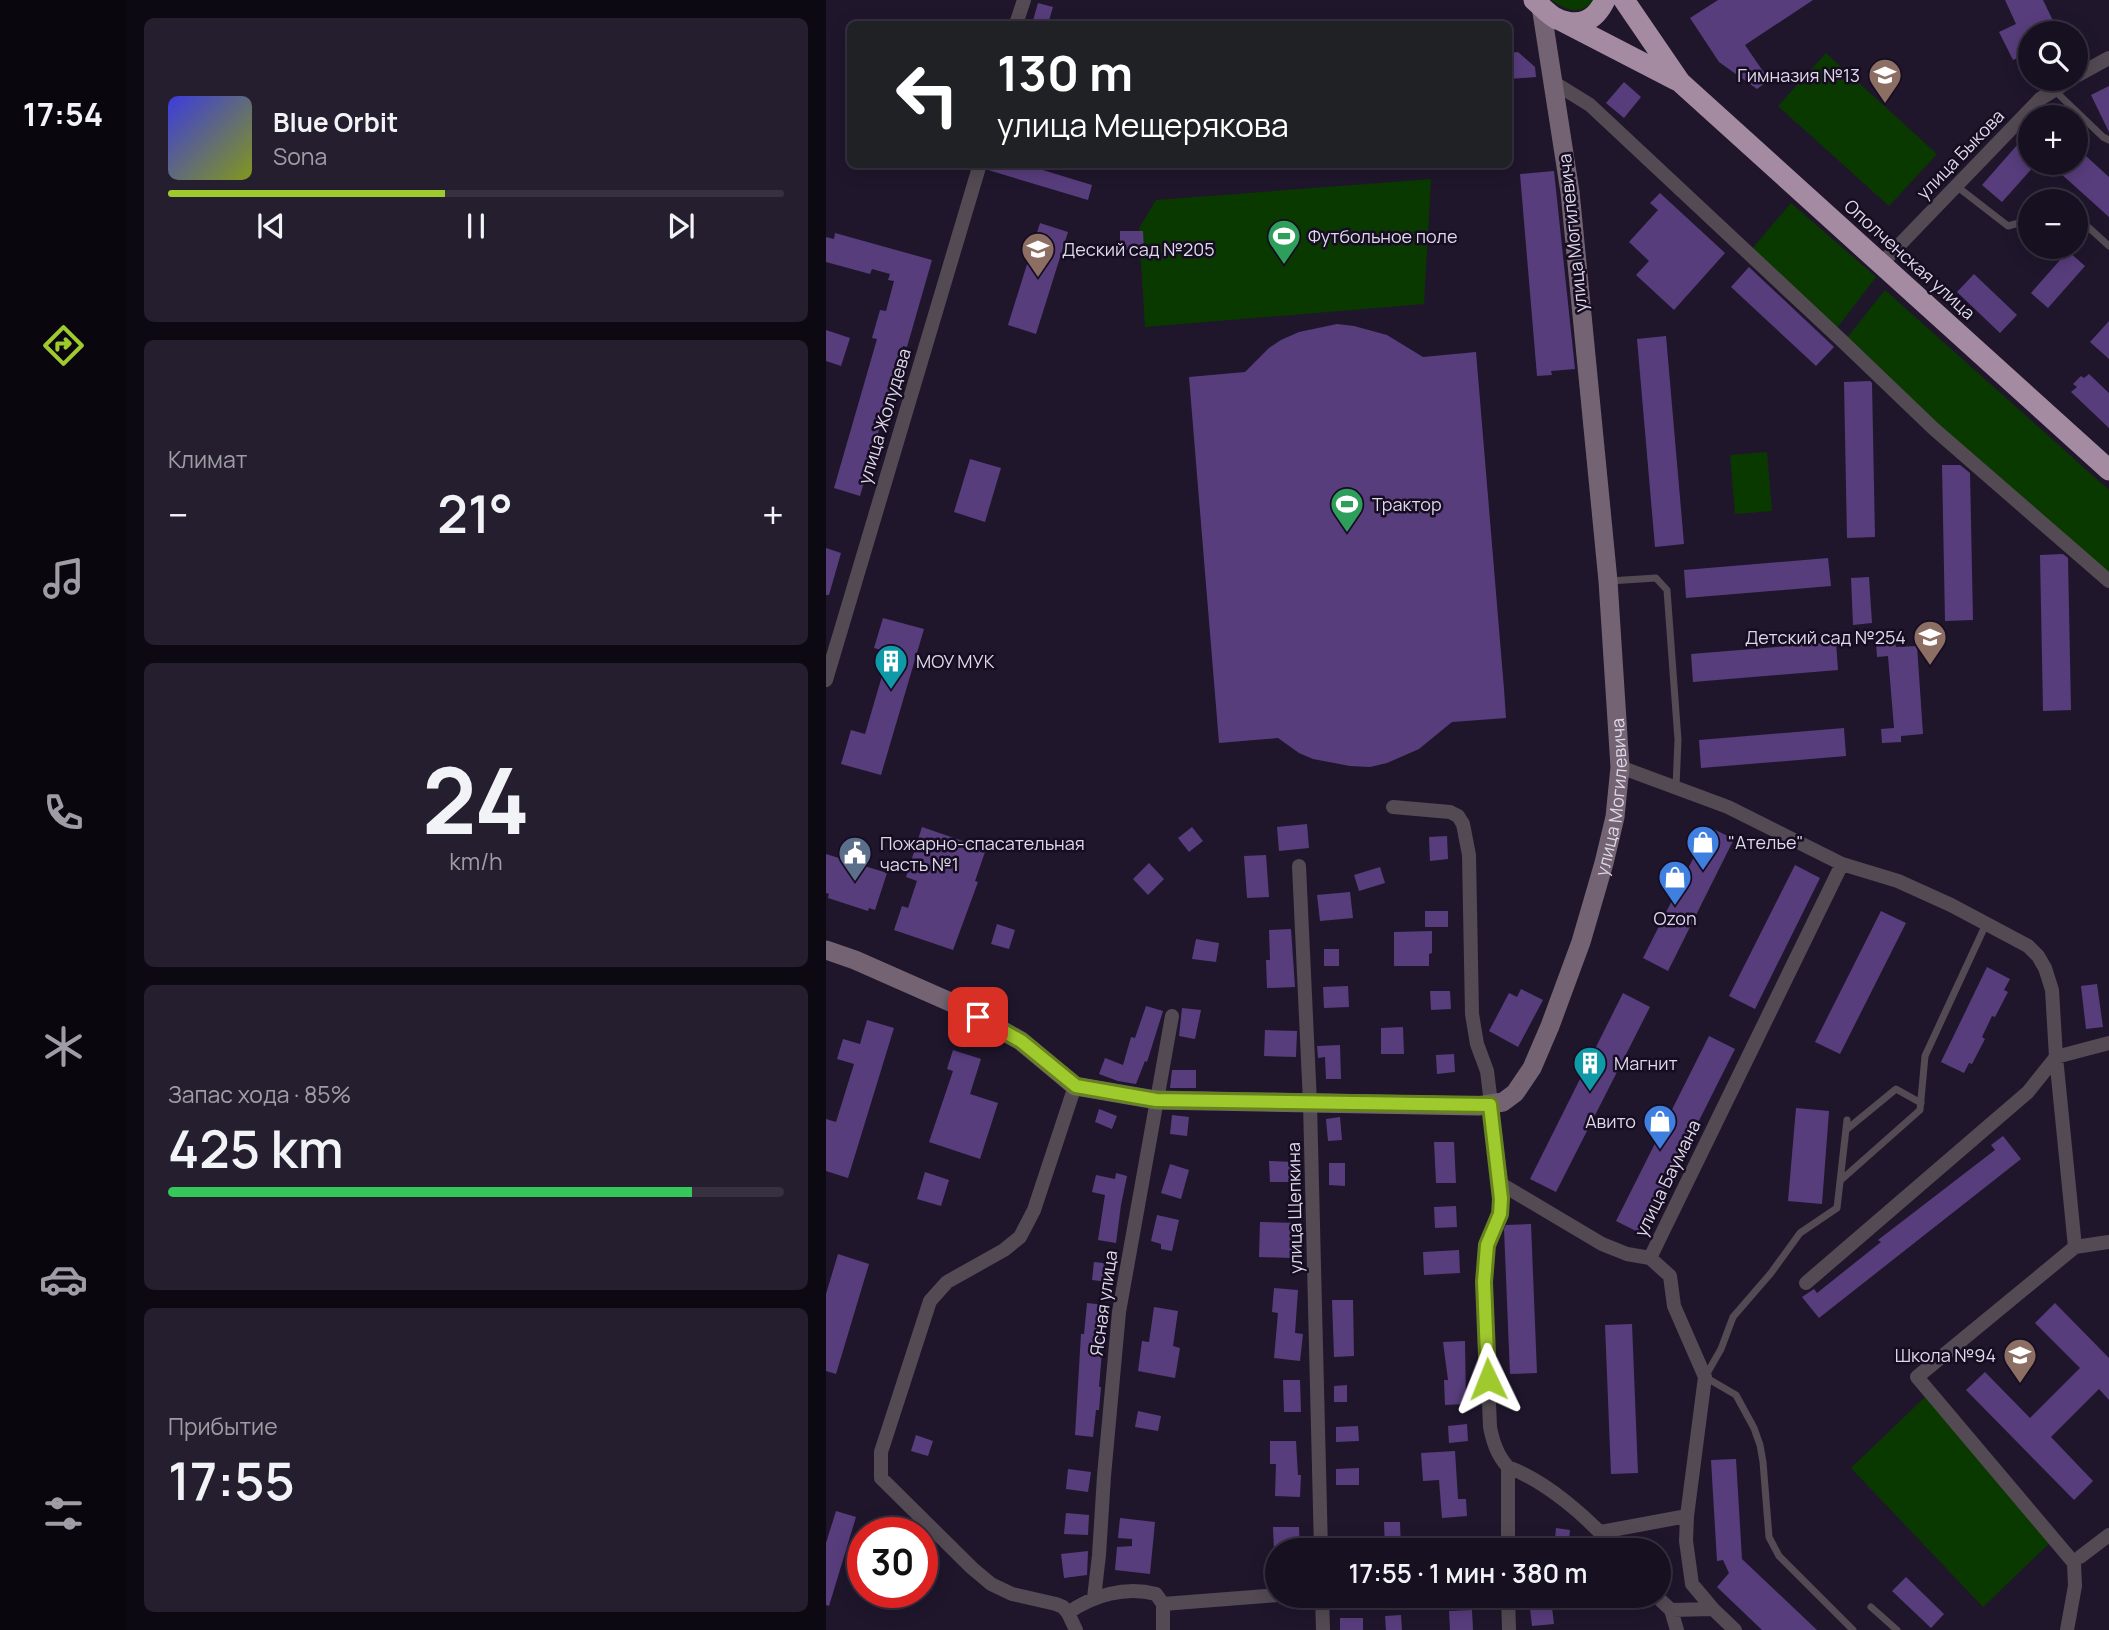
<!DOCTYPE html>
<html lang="ru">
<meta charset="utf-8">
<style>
:root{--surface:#171021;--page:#241e2e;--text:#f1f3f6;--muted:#9e9da5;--line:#36303f;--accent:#9fca2d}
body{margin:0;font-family:Manrope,sans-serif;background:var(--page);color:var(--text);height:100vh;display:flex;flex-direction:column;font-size:26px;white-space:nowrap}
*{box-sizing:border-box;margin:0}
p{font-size:23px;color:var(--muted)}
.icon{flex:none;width:38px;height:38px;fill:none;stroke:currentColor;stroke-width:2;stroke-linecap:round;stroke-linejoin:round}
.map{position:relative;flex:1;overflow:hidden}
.details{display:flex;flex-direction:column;gap:18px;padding:18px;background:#0d0912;width:700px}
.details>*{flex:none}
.banner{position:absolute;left:21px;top:21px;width:665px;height:147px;border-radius:10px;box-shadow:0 4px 18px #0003,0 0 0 2px var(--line);background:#202124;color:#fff;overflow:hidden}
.controls{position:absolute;left:1192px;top:21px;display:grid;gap:14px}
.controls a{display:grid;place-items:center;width:70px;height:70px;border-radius:50%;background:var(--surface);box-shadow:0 4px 18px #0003,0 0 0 2px var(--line);font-size:35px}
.speed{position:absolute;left:21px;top:1517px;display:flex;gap:14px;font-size:35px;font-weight:700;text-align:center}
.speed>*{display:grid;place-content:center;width:91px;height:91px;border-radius:50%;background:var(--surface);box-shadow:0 4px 18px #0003,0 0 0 2px var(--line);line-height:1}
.speed .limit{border:10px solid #d22;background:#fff;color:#111}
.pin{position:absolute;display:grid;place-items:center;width:60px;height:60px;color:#fff;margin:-30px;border-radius:14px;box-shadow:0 4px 10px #0006}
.me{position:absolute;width:77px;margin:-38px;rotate:358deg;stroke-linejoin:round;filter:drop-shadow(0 0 5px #0008)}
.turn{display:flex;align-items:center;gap:24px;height:147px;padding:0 35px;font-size:32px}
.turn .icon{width:91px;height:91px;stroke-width:2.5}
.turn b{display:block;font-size:49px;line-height:60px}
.big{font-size:52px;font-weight:600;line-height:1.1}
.details .widget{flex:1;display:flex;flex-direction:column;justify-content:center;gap:10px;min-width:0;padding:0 24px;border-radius:10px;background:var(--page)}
.details .dial{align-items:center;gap:0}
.dial b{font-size:91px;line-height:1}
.song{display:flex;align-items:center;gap:21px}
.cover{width:84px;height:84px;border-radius:10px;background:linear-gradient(135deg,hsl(240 70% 55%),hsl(70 70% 35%))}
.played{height:7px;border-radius:4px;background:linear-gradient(90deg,var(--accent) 45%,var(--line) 45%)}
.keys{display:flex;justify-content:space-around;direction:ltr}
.heat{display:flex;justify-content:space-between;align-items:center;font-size:38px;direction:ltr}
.charge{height:10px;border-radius:5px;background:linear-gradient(90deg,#34c759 85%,var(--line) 0)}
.trip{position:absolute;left:439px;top:1538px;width:406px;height:70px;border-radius:35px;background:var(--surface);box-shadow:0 4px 18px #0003,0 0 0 2px var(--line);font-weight:600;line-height:70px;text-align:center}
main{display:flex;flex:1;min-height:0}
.menu{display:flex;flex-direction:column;width:126px;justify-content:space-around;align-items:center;background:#09060d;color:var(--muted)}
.menu .icon{width:49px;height:49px}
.menu .current{color:var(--accent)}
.menu b{font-size:32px;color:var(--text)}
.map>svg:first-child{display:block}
.green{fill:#0a3900}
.building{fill:#583d7d}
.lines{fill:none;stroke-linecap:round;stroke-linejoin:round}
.lane{stroke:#544a53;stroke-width:7}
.street{stroke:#544a53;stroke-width:14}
.secondary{stroke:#746473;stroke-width:19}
.highway{stroke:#a48ba1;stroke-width:21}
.route-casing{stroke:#67831d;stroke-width:18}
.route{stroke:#9fca2d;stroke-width:12}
.labels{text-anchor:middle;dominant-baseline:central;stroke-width:5;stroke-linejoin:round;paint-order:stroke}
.poi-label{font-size:18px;fill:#ded8e8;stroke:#160d22;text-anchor:start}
.street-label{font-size:18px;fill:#ded8e8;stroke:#160d22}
</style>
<main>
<nav class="menu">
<b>17:54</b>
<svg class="icon current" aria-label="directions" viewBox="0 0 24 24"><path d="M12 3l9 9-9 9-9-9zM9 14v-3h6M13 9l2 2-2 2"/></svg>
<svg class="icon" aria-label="music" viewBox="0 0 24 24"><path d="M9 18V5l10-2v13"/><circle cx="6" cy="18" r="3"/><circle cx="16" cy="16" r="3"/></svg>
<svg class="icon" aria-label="phone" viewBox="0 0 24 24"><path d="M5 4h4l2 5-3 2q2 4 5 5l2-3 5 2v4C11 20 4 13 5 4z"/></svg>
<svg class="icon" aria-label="climate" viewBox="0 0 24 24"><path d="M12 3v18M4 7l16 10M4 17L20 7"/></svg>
<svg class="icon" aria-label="car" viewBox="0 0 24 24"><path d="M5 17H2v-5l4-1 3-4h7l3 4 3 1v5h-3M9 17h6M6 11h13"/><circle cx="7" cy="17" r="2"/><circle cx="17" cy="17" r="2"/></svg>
<svg class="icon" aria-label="filters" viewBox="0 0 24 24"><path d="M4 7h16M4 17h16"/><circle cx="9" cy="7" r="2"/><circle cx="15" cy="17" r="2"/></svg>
</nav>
<section class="details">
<div class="widget">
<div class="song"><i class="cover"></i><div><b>Blue Orbit</b><p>Sona</p></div></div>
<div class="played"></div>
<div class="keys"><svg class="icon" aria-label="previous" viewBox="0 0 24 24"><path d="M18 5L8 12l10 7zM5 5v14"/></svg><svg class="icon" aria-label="pause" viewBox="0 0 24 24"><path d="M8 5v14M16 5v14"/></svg><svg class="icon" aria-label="next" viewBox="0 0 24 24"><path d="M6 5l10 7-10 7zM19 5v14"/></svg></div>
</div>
<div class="widget"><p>Климат</p>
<div class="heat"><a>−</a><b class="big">21°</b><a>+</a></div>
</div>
<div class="widget dial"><b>24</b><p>km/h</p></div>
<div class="widget"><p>Запас хода · 85%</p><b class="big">425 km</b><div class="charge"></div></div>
<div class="widget"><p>Прибытие</p><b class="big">17:55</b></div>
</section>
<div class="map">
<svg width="1283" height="1630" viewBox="0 0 1283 1630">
<rect width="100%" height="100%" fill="#1f162c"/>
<path class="green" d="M725 0H769C753 16 742 11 725 0Z
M1000 53 1111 154 1063 206 952 106Z
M605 179 598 304 319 327 313 228 330 200Z
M965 203 1050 277 1011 328 925 250Z
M1059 290 1283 490V575L1164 472 1020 339Z
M941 452 946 511 909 514 904 455Z
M1099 1397 1231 1536 1157 1607 1025 1468Z"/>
<path class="building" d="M892 0H987L919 45 943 80 931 89 893 62 864 18Z
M1179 0H1217L1233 33H1204V52L1187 60 1173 32 1190 24Z
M212 3 227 7 222 24H206Z
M692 52 709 67 710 77 683 79 682 53Z
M798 82 815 97 798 118 780 103Z
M1283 86V132L1265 95Z
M1192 144 1204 155V163H1211L1176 202 1156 185Z
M1250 147 1283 177V217L1223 163H1250Z
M163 164H197L266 185 262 200 162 170Z
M728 171 749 369 725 371 726 375 711 376 694 174Z
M834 193 899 253 848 310 810 275 823 261 803 242 832 210 824 203Z
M214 223 242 232 210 334 182 325Z
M294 231H317L318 250H294Z
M9 233 106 260 81 347 77 346 34 496 8 488 51 339 46 338 54 310 60 311 68 281 62 280 64 274 46 269 44 274 0 262V237L8 239Z
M1242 251 1259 266 1222 308 1205 293Z
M923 267 1008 347 990 366 905 287Z
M1148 274 1191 315 1174 333 1131 292Z
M1283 321V359L1264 342Z
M511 324 528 326 561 335 597 357 650 352 678 689 680 718 626 722 593 749 561 763 544 767 524 766 487 759 473 753 452 738 393 743 363 377 419 372 443 348 455 340 473 332Z
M0 330 24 338 15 366 0 361Z
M840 336 858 544 829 547 811 339Z
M1263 374 1283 393V428L1245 392 1251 387 1247 384 1255 376 1258 378Z
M1044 381 1046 383 1049 537 1021 538 1018 382Z
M144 459 175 468 159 522 128 512Z
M1116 465H1134L1144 473 1147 620 1119 621Z
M0 548 15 553 3 595H0Z
M1237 554 1242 558 1245 710 1217 711 1214 555Z
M1002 558 1005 586 860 598 858 570Z
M1043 577 1046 623 1027 625 1025 578Z
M57 618 98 629 55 775 15 764 25 730 39 734 63 652 48 648Z
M1010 642 1012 670 867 682 865 654Z
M1069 642 1070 647 1091 646 1097 734 1075 736V742L1056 743 1055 729 1068 728 1062 656 1051 657 1050 643Z
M1018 728 1020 756 875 768 873 740Z
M481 824 483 848 453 851 451 827Z
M96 827 160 849 149 881 152 882 127 950 68 930 76 906 82 908 91 881 80 877Z
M366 827 377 841 363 852 352 838Z
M883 827 908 839 842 971 817 958Z
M621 836 622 859 604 861 603 837Z
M0 854 61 873 49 910 43 908 42 911 2 898 3 894 0 893Z
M440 855 443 897 421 898 418 856Z
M323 863 338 879 322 895 307 879Z
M969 865 994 878 929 1009 903 996Z
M554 867 559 883 533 891 528 875Z
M524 892 527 918 494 921 491 895Z
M599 911H622V927H599Z
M1055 911 1080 923 1014 1054 989 1042Z
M171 924 189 930 183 949 165 944Z
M465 929 469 987 441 988 440 960H444L443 930Z
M606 931V953L603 954V966H568V932Z
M370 939 393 943 390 962 366 959Z
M498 949H513V966H498Z
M1161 967 1184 979 1178 990 1182 992 1169 1017 1166 1016 1156 1037 1159 1039 1146 1064 1143 1063 1138 1073 1115 1062Z
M1271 984 1277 1027 1260 1029 1255 986Z
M522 986 523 1007 498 1008 497 987Z
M695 989 717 1000 692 1047 663 1031 683 993 691 997Z
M604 991H624L625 1009 605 1010Z
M797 993 824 1007 730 1192 704 1179Z
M320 1006 337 1011 321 1062 319 1061 310 1084 292 1081 273 1074 279 1058 297 1065 305 1037 309 1038Z
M356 1008 375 1010 369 1039 353 1036Z
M41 1020 68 1028 22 1178 0 1171V1119L10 1122 28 1064 11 1059 17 1039 34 1044Z
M577 1027 578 1054H555V1028Z
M439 1030 471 1031 470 1057 438 1056Z
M883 1036 909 1049 816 1234 790 1221Z
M514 1045 515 1079H500L499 1057 492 1058 491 1046Z
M127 1050 155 1059 144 1094 172 1103 154 1159 103 1142 127 1071 121 1069Z
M628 1054 629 1072 611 1074 610 1055Z
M346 1070H370V1088H344Z
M970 1108 1003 1111 996 1204 962 1201Z
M273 1109 291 1116 286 1129 269 1122Z
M346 1115 363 1117 361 1136 344 1134Z
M514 1117 516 1140 502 1141 500 1119Z
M1177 1136 1195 1159 993 1318 976 1297 988 1289 991 1293 1055 1242 1052 1240 1169 1150 1165 1145Z
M608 1142H628L630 1183H610Z
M443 1161 469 1162 470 1182H444Z
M503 1163H519V1186L503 1185Z
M344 1164 363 1170 355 1199 335 1193Z
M99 1172 123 1180 115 1206 91 1199Z
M290 1173 301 1176 295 1205 290 1243 272 1240 279 1195 266 1192 270 1175 289 1179Z
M630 1206 631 1227 609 1228 608 1207Z
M331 1215 353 1220 346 1251 335 1249V1244L325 1241Z
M434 1222 468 1223 466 1258 433 1257Z
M705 1224 711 1373 684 1374 678 1229 680 1225Z
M633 1250 634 1273 598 1275 597 1252Z
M12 1254 43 1264 10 1374 0 1371V1294Z
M268 1262 285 1264 283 1282 266 1280Z
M448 1288 472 1290 469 1333 477 1334 474 1361 448 1358 452 1313 446 1312Z
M506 1300H527L528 1356 508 1357Z
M261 1303 280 1305 273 1387H275L273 1410H270L267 1437 249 1435 255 1334H258Z
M1229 1303 1283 1358V1400L1273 1389 1225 1437 1267 1481 1248 1500 1140 1390 1159 1372 1204 1418 1254 1368 1209 1323Z
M328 1307 352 1311 347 1346 354 1348 349 1378 312 1371 316 1341 323 1342Z
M806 1324 812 1473 785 1474 779 1325Z
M639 1341 640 1404 619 1405 618 1380H622L617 1342Z
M457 1380H474L475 1412H458Z
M521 1385V1402H508V1386Z
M312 1411 335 1416 332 1431 309 1427Z
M641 1424 642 1441 623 1443 622 1426Z
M532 1426 533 1441 510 1442V1427Z
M90 1435 107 1441 102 1456 85 1451Z
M444 1441H470L472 1475H475L474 1497 449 1496 450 1464H444Z
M629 1451 632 1499H640L641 1516 616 1518 613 1480 597 1481 595 1453Z
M910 1459 916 1559 991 1630H936L891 1587 903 1573 897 1560 891 1561 885 1460Z
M533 1468V1485H510V1469Z
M242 1469 265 1472 262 1492 240 1489Z
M10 1511 30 1517 3 1606 0 1605V1543Z
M240 1513 263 1515 262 1535 238 1534Z
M294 1518 329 1522 324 1574 289 1570 291 1547 306 1546V1539L292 1538Z
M558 1522H574L575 1550H559Z
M447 1527H473L474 1550H448Z
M730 1528 744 1530 742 1550H728Z
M529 1537 530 1550H512L511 1538Z
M262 1551 261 1575 238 1578 235 1554Z
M1080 1577 1118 1614 1105 1628 1066 1591Z
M726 1607 728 1624 706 1626 704 1609Z
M646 1610 647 1630H624L623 1611Z
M575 1615 576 1630H560L559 1616Z
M514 1618H537V1630H514Z"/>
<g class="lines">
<path class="lane" d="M1227 89 1277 137 1283 140
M1129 185 1182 226 1204 220
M1250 216 1283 246
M783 581 830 578 841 590 852 740 850 787
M1021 1120 1011 1208 974 1233 945 1273 907 1317 895 1349 879 1377 910 1395 928 1428 934 1445 937 1462 943 1537 953 1556 1027 1630
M1020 1130 1070 1089 1095 1103
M1015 1180 1094 1110 1099 1056 1160 924
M1045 1607 1071 1630"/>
<path class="street" d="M190 24 198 0
M1250 76 1283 58
M727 82 764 105 1012 337 1108 429 1283 581
M1056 263 1214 99 1246 79
M0 680 154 164
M794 767 902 807 1016 864 1072 881 1125 905 1202 946 1212 956 1219 968 1226 990 1230 1057 1249 1247 1091 1377 1248 1563 1249 1586 1241 1630
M567 807 624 812 632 816 637 824 643 855 646 1014 651 1044 661 1071 675 1184 674 1214 661 1245 658 1282 664 1427C667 1442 671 1455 682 1467V1550
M473 866 484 1103 495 1550
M249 1086 208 1210 194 1237 178 1250 121 1282 104 1301 55 1452V1478L146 1568 165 1584 186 1594 230 1604 237 1607 242 1613 250 1630
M675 1184 776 1244 801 1254 824 1258
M1249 1247 1283 1242
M980 1283 1202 1092 1230 1057 1283 1043
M682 1467C721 1482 763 1518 790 1550
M861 1516 860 1541 866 1584 887 1609
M775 1532 861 1516 879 1377 848 1306 844 1276 824 1258 1016 864
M1254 1557 1283 1535
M496 1596 497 1630
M682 1596 683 1630
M830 1596 845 1610 887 1609 909 1630
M268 1598 273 1555 278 1476 293 1312 346 1016
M337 1604 452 1595
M845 1610 851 1630
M242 1613C267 1595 300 1586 330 1594L337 1604
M337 1630V1604"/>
<path class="secondary" id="s1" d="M0 950 29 960 131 1005 195 1041 249 1086 330 1100 652 1106 677 1102 689 1093 706 1068 724 1026 755 942 778 863 789 817 794 767 782 581 744 192 715 6"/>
<path class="highway" d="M708 0C715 6 723 15 731 19 754 28 769 21 779 0
M798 0 854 82 1283 470
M730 18 850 80"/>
</g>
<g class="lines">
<defs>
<path id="route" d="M152 1017 195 1041 250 1086 330 1100 664 1105 675 1199 674 1214 661 1245 658 1282 662 1379"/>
</defs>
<use href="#route" class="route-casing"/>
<use href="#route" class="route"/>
</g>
<defs>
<symbol id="school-pin" viewBox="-11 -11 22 30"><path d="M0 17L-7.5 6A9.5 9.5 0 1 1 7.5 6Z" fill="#8d6e63" stroke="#160d22"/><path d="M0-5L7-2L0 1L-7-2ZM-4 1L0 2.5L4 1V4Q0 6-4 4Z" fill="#fff"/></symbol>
<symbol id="stadium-pin" viewBox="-11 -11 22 30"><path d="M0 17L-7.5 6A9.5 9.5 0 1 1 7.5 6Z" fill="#2e9e5b" stroke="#160d22"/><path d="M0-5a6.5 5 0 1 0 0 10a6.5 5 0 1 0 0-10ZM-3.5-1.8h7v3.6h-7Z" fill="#fff"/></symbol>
<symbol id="building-pin" viewBox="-11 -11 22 30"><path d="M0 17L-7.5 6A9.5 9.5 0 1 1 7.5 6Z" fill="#0f9aa8" stroke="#160d22"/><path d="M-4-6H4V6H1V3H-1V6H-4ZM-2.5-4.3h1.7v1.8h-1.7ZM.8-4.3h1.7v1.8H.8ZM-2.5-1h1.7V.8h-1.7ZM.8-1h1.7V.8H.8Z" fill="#fff"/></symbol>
<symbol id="shop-pin" viewBox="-11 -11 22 30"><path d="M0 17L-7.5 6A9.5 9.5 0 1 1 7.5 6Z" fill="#3f7fe0" stroke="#160d22"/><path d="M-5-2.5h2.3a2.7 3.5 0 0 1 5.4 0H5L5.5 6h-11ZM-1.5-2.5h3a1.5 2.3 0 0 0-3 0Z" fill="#fff"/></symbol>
<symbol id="civic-pin" viewBox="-11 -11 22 30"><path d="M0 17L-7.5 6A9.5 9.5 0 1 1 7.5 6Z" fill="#5c6f8a" stroke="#160d22"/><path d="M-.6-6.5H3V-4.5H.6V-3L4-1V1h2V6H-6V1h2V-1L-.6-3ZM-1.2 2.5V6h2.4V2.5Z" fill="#fff"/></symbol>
</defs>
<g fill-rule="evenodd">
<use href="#school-pin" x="1040" y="56" width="38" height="52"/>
<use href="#stadium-pin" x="439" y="217" width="38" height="52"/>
<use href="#school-pin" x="193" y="230" width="38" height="52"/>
<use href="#stadium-pin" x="502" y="485" width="38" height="52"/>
<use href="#school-pin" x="1085" y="618" width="38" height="52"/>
<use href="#building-pin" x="46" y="642" width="38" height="52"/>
<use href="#shop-pin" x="858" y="823" width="38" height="52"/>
<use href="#civic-pin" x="10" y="834" width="38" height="52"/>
<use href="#shop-pin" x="830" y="858" width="38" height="52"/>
<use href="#building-pin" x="745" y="1044" width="38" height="52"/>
<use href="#shop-pin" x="815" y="1102" width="38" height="52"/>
<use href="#school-pin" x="1175" y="1336" width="38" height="52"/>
</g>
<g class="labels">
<g class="poi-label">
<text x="1034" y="75" text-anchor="end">Гимназия №13</text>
<text x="482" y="236">Футбольное поле</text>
<text x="236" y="249">Деский сад №205</text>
<text x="546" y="504">Трактор</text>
<text x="1080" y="637" text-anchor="end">Детский сад №254</text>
<text x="90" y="661">МОУ МУК</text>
<text x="902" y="842">"Ателье"</text>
<text x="54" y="843">Пожарно-спасательная<tspan x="54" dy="21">часть №1</tspan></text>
<text x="849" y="918" text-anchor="middle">Ozon</text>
<text x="788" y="1063">Магнит</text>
<text x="810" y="1121" text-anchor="end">Авито</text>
<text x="1170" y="1355" text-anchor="end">Школа №94</text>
</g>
<g class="street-label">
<text transform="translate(1134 154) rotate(-46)">улица Быкова</text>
<text transform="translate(746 233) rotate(-96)">улица Могилевича</text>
<text transform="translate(1084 259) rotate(42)">Ополченская улица</text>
<text transform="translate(58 416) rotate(-73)">улица Жолудева</text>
<text stroke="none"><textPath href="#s1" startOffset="1045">улица Могилевича</textPath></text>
<text transform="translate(841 1178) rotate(-64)">улица Баумана</text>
<text transform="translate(468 1208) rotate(-91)">улица Щепкина</text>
<text transform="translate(277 1303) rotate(-82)">Ясная улица</text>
</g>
</g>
</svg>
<div class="controls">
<a><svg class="icon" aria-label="search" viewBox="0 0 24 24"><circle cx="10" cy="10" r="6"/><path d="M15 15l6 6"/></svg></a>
<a>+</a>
<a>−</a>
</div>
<div class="speed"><div class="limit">30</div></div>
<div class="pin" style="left:152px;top:1017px;background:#d93025"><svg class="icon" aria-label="arrive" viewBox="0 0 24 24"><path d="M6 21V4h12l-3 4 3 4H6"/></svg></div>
<svg class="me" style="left:662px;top:1379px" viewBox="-20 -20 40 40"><path d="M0-17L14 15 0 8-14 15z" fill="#9fca2d" stroke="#fff" stroke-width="4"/></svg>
<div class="trip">17:55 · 1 мин · 380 m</div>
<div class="banner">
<div class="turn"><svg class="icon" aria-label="left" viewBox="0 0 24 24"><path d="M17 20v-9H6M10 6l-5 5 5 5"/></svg><div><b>130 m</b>улица Мещерякова</div></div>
</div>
</div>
</main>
